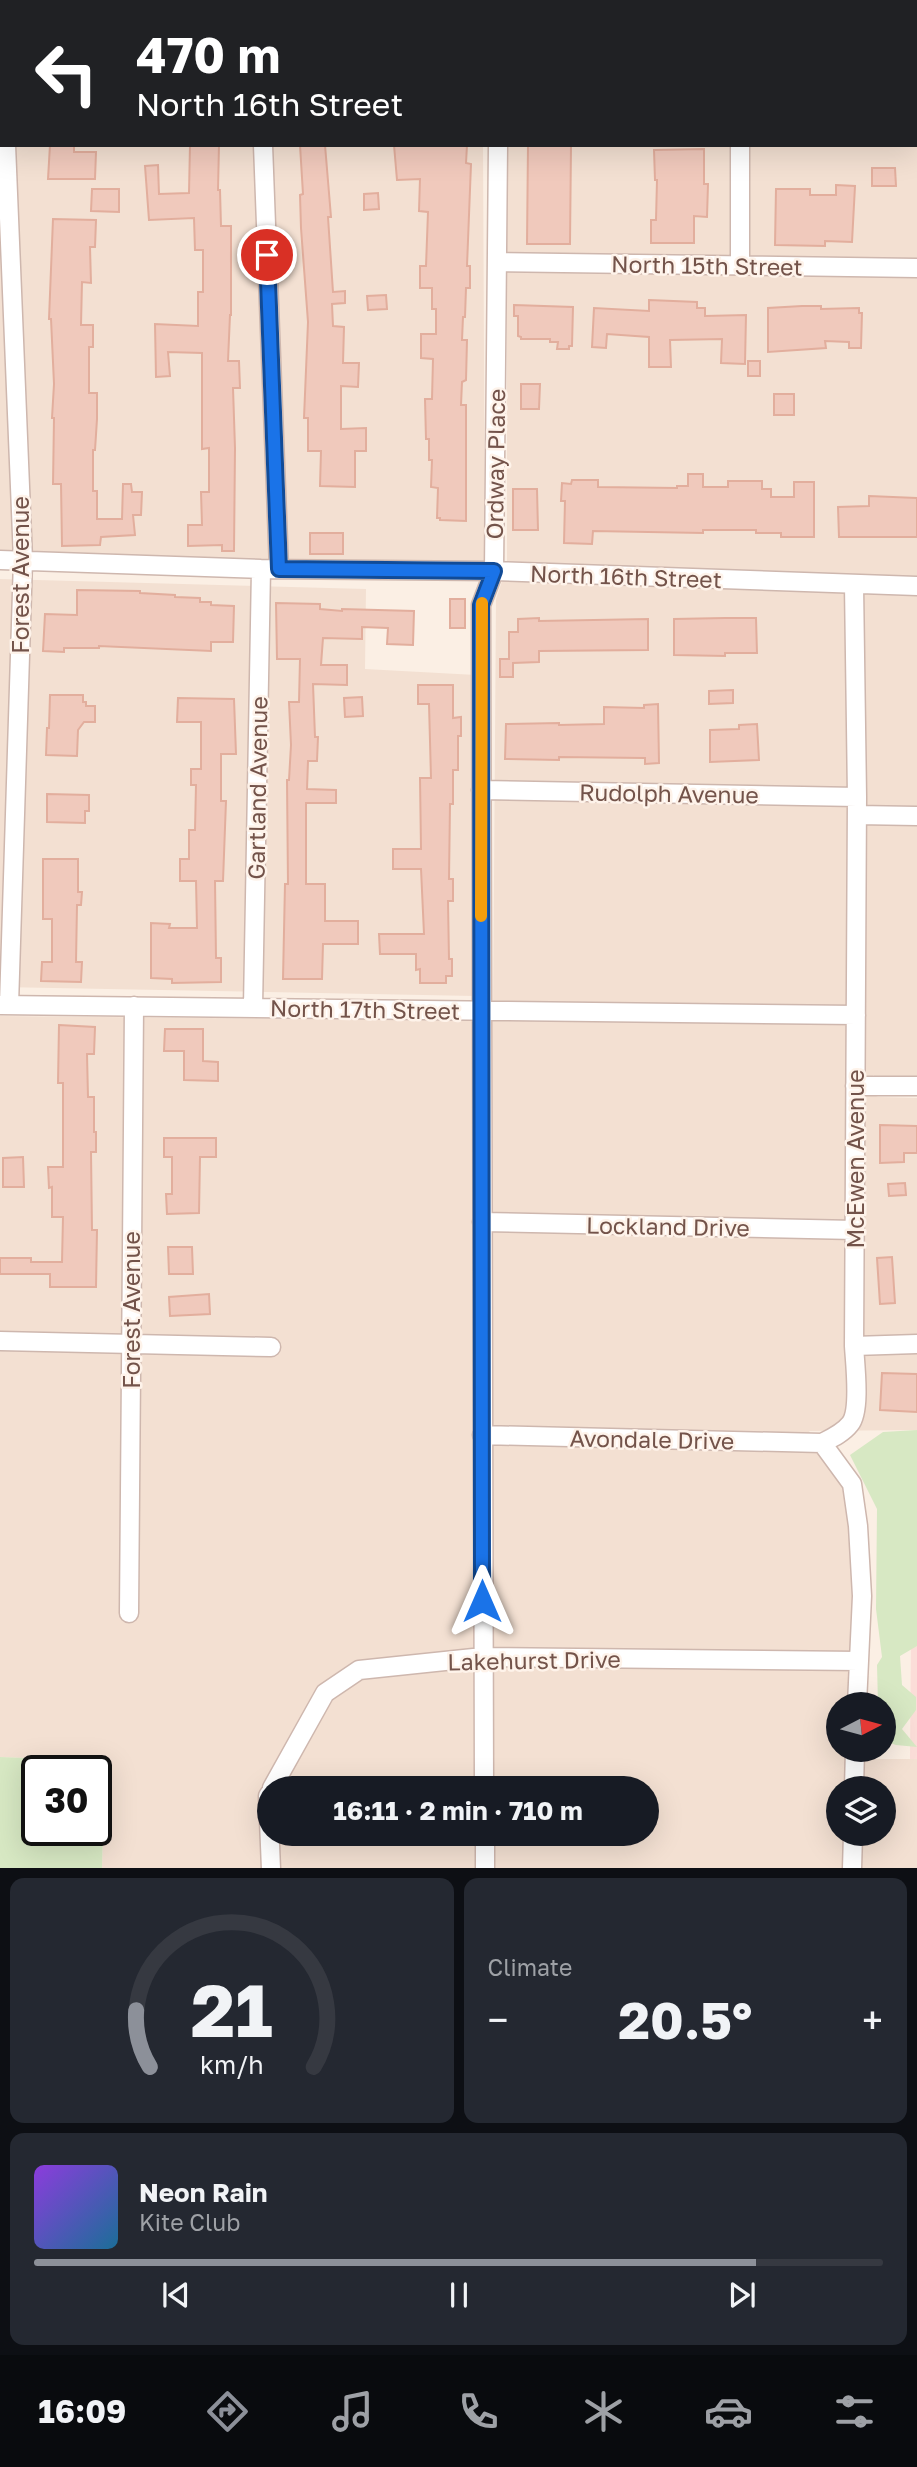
<!DOCTYPE html>
<meta charset="utf-8">
<style>
:root{--surface:#171b24;--page:#242831;--text:#f1f3f6;--muted:#9ea1a6;--line:#363941;--accent:#8c9099}
body{margin:0;font-family:"Golos Text",sans-serif;background:var(--page);color:var(--text);height:100vh;display:flex;flex-direction:column;font-size:26px;white-space:nowrap}
*{box-sizing:border-box;margin:0}
p{font-size:23px;color:var(--muted)}
.icon{flex:none;width:38px;height:38px;fill:none;stroke:currentColor;stroke-width:2;stroke-linecap:round;stroke-linejoin:round}
.map{position:relative;height:1868px;overflow:hidden}
.panel{display:flex;flex-direction:column;gap:10px;padding:10px;background:#0d0f14;flex:1}
.panel>*{flex:none}
.guide{position:absolute;left:0px;top:0px;width:917px;height:147px;box-shadow:0 7px 28px #0002;background:#202124;color:#fff;overflow:hidden}
.needle{width:46px;rotate:84deg}
.controls{position:absolute;left:826px;top:1692px;display:grid;gap:14px}
.controls a{display:grid;place-items:center;width:70px;height:70px;border-radius:50%;background:var(--surface);box-shadow:0 7px 28px #0002;font-size:35px}
.speed{position:absolute;left:21px;top:1755px;display:flex;gap:14px;font-size:35px;font-weight:700;text-align:center}
.speed>*{display:grid;place-content:center;width:91px;height:91px;border-radius:50%;background:var(--surface);box-shadow:0 7px 28px #0002;line-height:1}
.speed .limit{border:4px solid #111;border-radius:10px;background:#fff;color:#111}
.pin{position:absolute;display:grid;place-items:center;width:60px;height:60px;color:#fff;margin:-30px;border:4px solid #fff;border-radius:50%;box-shadow:0 2px 7px #0007}
.me{position:absolute;width:77px;margin:-38px;rotate:0deg;stroke-linejoin:round;filter:drop-shadow(0 0 5px #0008)}
.turn{display:flex;align-items:center;gap:24px;height:147px;padding:0 21px;font-size:32px}
.turn .icon{width:91px;height:91px;stroke-width:2.5}
.turn b{display:block;font-size:49px;line-height:60px}
.big{font-size:52px;font-weight:700;line-height:1.1}
.panel .card{flex:1;display:flex;flex-direction:column;justify-content:center;gap:10px;min-width:0;padding:0 24px;border-radius:14px;background:var(--page)}
.panel .dial{align-items:center;gap:0}
.dial svg{height:182px;overflow:visible;fill:none;stroke:var(--line);stroke-width:7;stroke-linecap:round;text-anchor:middle}
.dial text{fill:var(--text);stroke:none}
.song{display:flex;align-items:center;gap:21px}
.cover{width:84px;height:84px;border-radius:10px;background:linear-gradient(135deg,hsl(270 70% 55%),hsl(200 70% 35%))}
.played{height:7px;border-radius:4px;background:linear-gradient(90deg,var(--accent) 85%,var(--line) 85%)}
.keys{display:flex;justify-content:space-around;direction:ltr}
.heat{display:flex;justify-content:space-between;align-items:center;font-size:38px;direction:ltr}
.panel .tiles{flex:1;display:grid;gap:10px;grid-template-columns:1fr 1fr}
.card:last-child{grid-column:span 2}
.trip{position:absolute;left:257px;top:1776px;width:402px;height:70px;border-radius:35px;background:var(--surface);box-shadow:0 7px 28px #0002;font-weight:700;line-height:70px;text-align:center}
.dock{display:flex;height:112px;justify-content:space-around;align-items:center;background:#090b0e;color:var(--muted)}
.dock .icon{width:49px;height:49px}
.dock .current{color:var(--accent)}
.dock b{font-size:32px;color:var(--text)}
.map>svg:first-child{display:block}
.residential{fill:#f3e0d2;fill-rule:evenodd}
.commercial{fill:#fbddd8}
.green{fill:#d7e8c3;fill-rule:evenodd}
.building{fill:#f0c9bc;stroke:#e2ae9d;stroke-width:2}
.lines{fill:none;stroke-linecap:round;stroke-linejoin:round}
.minor-casing{stroke:#ceb7ae;stroke-width:21}
.minor{stroke:#fff;stroke-width:18}
.route-casing{stroke:#114b97;stroke-width:18}
.route{stroke:#1a73e8;stroke-width:12}
.slow{stroke:#f59e0b;stroke-width:12}
.labels{text-anchor:middle;dominant-baseline:central;stroke-width:5;stroke-linejoin:round;paint-order:stroke}
.street-label{font-size:23px;fill:#73534a;stroke:#fef3ea}
</style>
<div class="map">
<svg width="917" height="1869" viewBox="0 0 917 1869">
<rect width="100%" height="100%" fill="#fbefe4"/>
<path class="residential" d="M0 0H482L2 2V145H483L485 566 0 556Z
M507 0H917V1078H877L873 1075 870 1093 878 1097 917 1098V1430L809 1431 844 1486 857 1591 851 1704H838V1750H848L847 1788H838V1834H846L845 1868H102L105 1761 0 1757V1016L493 1021 496 599 507 566V145H915V2ZM270 1788H648V1834H270Z
M0 579 366 589 365 669 476 675 475 996 0 987Z
M855 1759H917V1868L852 1869 853 1834H884V1788H854Z"/>
<path class="commercial" d="M917 1635V1759H910L911 1637Z"/>
<path class="green" d="M917 1430V1646L900 1656 902 1685 916 1697V1710L902 1729 917 1747 896 1745 884 1741V1704H878L877 1665 882 1657 876 1609 877 1509 850 1455 883 1432Z
M0 1757 105 1761 102 1868H0ZM37 1771H96V1830H37Z"/>
<path class="building" d="M50 145H74V152H96L95 179H48Z
M190 145H219L218 190H220L221 226H231V315H230L228 361H239L240 388H233L235 448 234 551H222V545L188 546V525H202L201 492H209V448L202 449V353L168 352 170 376 156 377 155 324 198 326V292H203V250H195L194 218 149 220 145 166 158 165 159 194 189 193Z
M300 145H325L331 217H328L333 292 345 291V303L332 304 333 326 344 327 343 363H359L358 387 341 386V429L366 428V451H355V487L320 486 321 451H308V418H304L308 322 301 228 300 195 303 194Z
M394 145H467L466 163 471 164 467 266H470V288H466L465 317H463L462 340H467L466 380 462 382 461 405H466V521L440 520V518H437L438 488 431 487 432 460H429V439H426L425 399H432L433 359 421 358V334H436V309H432V288H420V266H426L428 212 419 211 420 179 397 180Z
M528 145H571L570 244H527Z
M704 149V184H708L707 217 694 216V243H651V220H656L657 180H655L654 150Z
M872 168H895L896 186H872Z
M836 185 855 186 852 242 825 241V246L775 245 776 189H810V195H836Z
M92 189H119V212L91 211Z
M378 193 379 209 364 210V194Z
M53 219 96 220 95 247H90L91 283 82 282 81 325H93V347H89V393H97V419L95 450H93V491H97V519H122L123 484H131L132 492H142L141 515H133L135 535 101 537 100 545 62 546 61 484H53L54 418H52L54 384 51 319H49Z
M386 295 387 309 368 310 367 296Z
M649 300 697 302V308H705V316L746 315 745 364 721 363 722 339 670 340 671 367H649V337L607 334 606 348 592 347 594 308 649 311Z
M514 305 573 307 572 346H569V349H557L558 342H550V339H521V337L518 336V316H514Z
M802 306H821V309L859 308V313H862L861 348H849V342L825 341 826 348 768 352V308Z
M748 361H760V376H748Z
M521 384H540L539 409H521Z
M774 394H794V415H774Z
M688 474H703V487H728V481H762V489H771V497H794V482H814V537H781V533H756V530H703V533L593 531 592 544 564 543 565 501H561L562 483 571 484 572 480H598V487L677 488V486H688Z
M513 489H537L538 530H513Z
M869 496 917 498V537H839L838 507 869 506Z
M310 533H343V554H310Z
M77 590 140 591V593L175 595V597L200 598V602H211V605L234 606 233 642H211V651L99 646V648H64V652L43 651 45 614 77 615Z
M450 599H465V628H450Z
M276 603 320 604V609L342 611V609L414 611 413 645 387 644 388 628 362 627V639L323 638 321 665H347V685L313 684 315 737H318L317 761H308L307 789 336 790V803H306V884H325V921H358V944H323L322 979H283L285 884H288L287 780H289L291 745 289 702H299L300 659H277Z
M539 618V621L648 619V650L539 651V662L513 663V677H500V659H509V632H518V619Z
M725 618H756L757 653H725V656L674 655V619Z
M418 685H453V718L461 717V736H458V770H453V804H450L449 879H453V901H448L449 959H452V976H446V983H420V969L416 970V954H380L379 934H424L421 869H393V849H421L420 778H431L429 704H418Z
M733 690V703L709 704V691Z
M50 695H83V702H86V706H95V722H84L78 730 77 756 46 755 47 728H49Z
M362 697 363 716 345 717 344 698Z
M178 698 234 699 236 754H221V801H226L223 881H215L216 958H221V982L172 983V979L151 978V923L170 924 169 928H197L196 881H180V859H189V830H195L196 785H191V769H201V722H177Z
M658 704 659 763 645 764V758L559 757V760L505 759 506 724 559 723V725L604 724V707L644 708V705Z
M757 724 759 760 710 762V730L739 729V725Z
M47 794 89 795V811H85V823L47 822Z
M43 859H78V892H82L81 905H77L76 962H82L81 982 41 981 42 962H52V919H43Z
M59 1025 95 1027 94 1054H87L88 1097H94V1132H96V1152H91L92 1230H97L96 1287H50V1274H0V1258H31V1262H62L63 1217H52V1187L49 1188 48 1167H63V1083H58Z
M165 1029H203V1061L218 1062V1081L184 1080V1051H164Z
M880 1125 917 1126V1153H904V1162L880 1163Z
M164 1138H216V1157H200L199 1213 167 1214 166 1194H172V1157H164Z
M23 1157 24 1187H3V1158Z
M905 1183 906 1195 889 1196 888 1184Z
M168 1247H192L193 1274H169Z
M892 1257 895 1303 880 1304 877 1258Z
M209 1294 210 1314 170 1316 169 1297Z
M882 1373 917 1374V1412L880 1410Z"/>
<g class="lines">
<defs>
<path id="minor" d="M1 0 2 31
M257 0V2
M498 2V0
M742 2V0
M6 145 23 560 9 1005
M263 145 279 569
M497 262 917 268
M740 266V145
M0 560 261 569 494 571 917 586
M854 585 857 797 854 1346C855 1364 861 1411 850 1424 843 1433 832 1438 822 1443L852 1484 858 1526 862 1596 857 1704
M481 790 857 797
M857 815 917 816
M0 1005 856 1015
M253 1007 261 569
M855 1086H917
M482 1222 855 1230
M0 1341 271 1347
M854 1346 917 1344
M482 1435 822 1443
M129 1613 134 1006
M272 1788 325 1693 359 1670 483 1657 859 1661
M484 1788 481 605 494 571 498 145
M854 1788 855 1750
M270 1793 268 1796 271 1869
M485 1834V1869
M852 1869 853 1834"/>
</defs>
<use href="#minor" class="minor-casing"/>
<use href="#minor" class="minor"/>
</g>
<g class="lines">
<defs>
<path id="route" d="M267 255 279 569 494 571 481 605 482 1601"/>
</defs>
<use href="#route" class="route-casing"/>
<use href="#route" class="route"/>
<path class="slow" d="M481 916 482 603"/>
</g>
<g class="labels">
<g class="street-label">
<text transform="translate(707 265) rotate(1)">North 15th Street</text>
<text transform="translate(495 464) rotate(-89)">Ordway Place</text>
<text transform="translate(20 575) rotate(-90)">Forest Avenue</text>
<text transform="translate(626 576) rotate(2)">North 16th Street</text>
<text transform="translate(257 788) rotate(-89)">Gartland Avenue</text>
<text transform="translate(669 793) rotate(1)">Rudolph Avenue</text>
<text transform="translate(365 1009) rotate(1)">North 17th Street</text>
<text transform="translate(855 1159) rotate(-90)">McEwen Avenue</text>
<text transform="translate(668 1226) rotate(1)">Lockland Drive</text>
<text transform="translate(131 1310) rotate(-90)">Forest Avenue</text>
<text transform="translate(652 1439) rotate(1)">Avondale Drive</text>
<text transform="translate(534 1660) rotate(-1)">Lakehurst Drive</text>
</g>
</g>
</svg>
<div class="controls">
<a><svg class="needle" viewBox="-14 -14 28 28"><path d="M0-13l5 13h-10z" fill="#e53935"/><path d="M0 13l5-13h-10z" fill="#9ea1a6"/></svg></a>
<a><svg class="icon" aria-label="layers" viewBox="0 0 24 24"><path d="M12 4l9 5-9 5-9-5zM3 14l9 5 9-5"/></svg></a>
</div>
<div class="speed"><div class="limit">30</div></div>
<div class="pin" style="left:267px;top:255px;background:#d93025"><svg class="icon" aria-label="arrive" viewBox="0 0 24 24"><path d="M6 21V4h12l-3 4 3 4H6"/></svg></div>
<svg class="me" style="left:482px;top:1601px" viewBox="-20 -20 40 40"><path d="M0-17L14 15 0 8-14 15z" fill="#1a73e8" stroke="#fff" stroke-width="4"/></svg>
<div class="trip">16:11 · 2 min · 710 m</div>
<div class="guide">
<div class="turn"><svg class="icon" aria-label="left" viewBox="0 0 24 24"><path d="M17 20v-9H6M10 6l-5 5 5 5"/></svg><div><b>470 m</b>North 16th Street</div></div>
</div>
</div>
<section class="panel">
<div class="tiles">
<div class="card dial"><svg viewBox="0 0 100 80">
<path d="M14 69A42 42 0 1 1 86 69"/>
<path d="M14 69A42 42 0 0 1 8 44" stroke="#8c9099"/>
<text x="50" y="56" font-size="32" font-weight="700">21</text>
<text x="50" y="72" font-size="11">km/h</text>
</svg></div>
<div class="card"><p>Climate</p>
<div class="heat"><a>−</a><b class="big">20.5°</b><a>+</a></div>
</div>
<div class="card">
<div class="song"><i class="cover"></i><div><b>Neon Rain</b><p>Kite Club</p></div></div>
<div class="played"></div>
<div class="keys"><svg class="icon" aria-label="previous" viewBox="0 0 24 24"><path d="M18 5L8 12l10 7zM5 5v14"/></svg><svg class="icon" aria-label="pause" viewBox="0 0 24 24"><path d="M8 5v14M16 5v14"/></svg><svg class="icon" aria-label="next" viewBox="0 0 24 24"><path d="M6 5l10 7-10 7zM19 5v14"/></svg></div>
</div>
</div>
</section>
<nav class="dock">
<b>16:09</b>
<svg class="icon current" aria-label="directions" viewBox="0 0 24 24"><path d="M12 3l9 9-9 9-9-9zM9 14v-3h6M13 9l2 2-2 2"/></svg>
<svg class="icon" aria-label="music" viewBox="0 0 24 24"><path d="M9 18V5l10-2v13"/><circle cx="6" cy="18" r="3"/><circle cx="16" cy="16" r="3"/></svg>
<svg class="icon" aria-label="phone" viewBox="0 0 24 24"><path d="M5 4h4l2 5-3 2q2 4 5 5l2-3 5 2v4C11 20 4 13 5 4z"/></svg>
<svg class="icon" aria-label="climate" viewBox="0 0 24 24"><path d="M12 3v18M4 7l16 10M4 17L20 7"/></svg>
<svg class="icon" aria-label="car" viewBox="0 0 24 24"><path d="M5 17H2v-5l4-1 3-4h7l3 4 3 1v5h-3M9 17h6M6 11h13"/><circle cx="7" cy="17" r="2"/><circle cx="17" cy="17" r="2"/></svg>
<svg class="icon" aria-label="filters" viewBox="0 0 24 24"><path d="M4 7h16M4 17h16"/><circle cx="9" cy="7" r="2"/><circle cx="15" cy="17" r="2"/></svg>
</nav>
